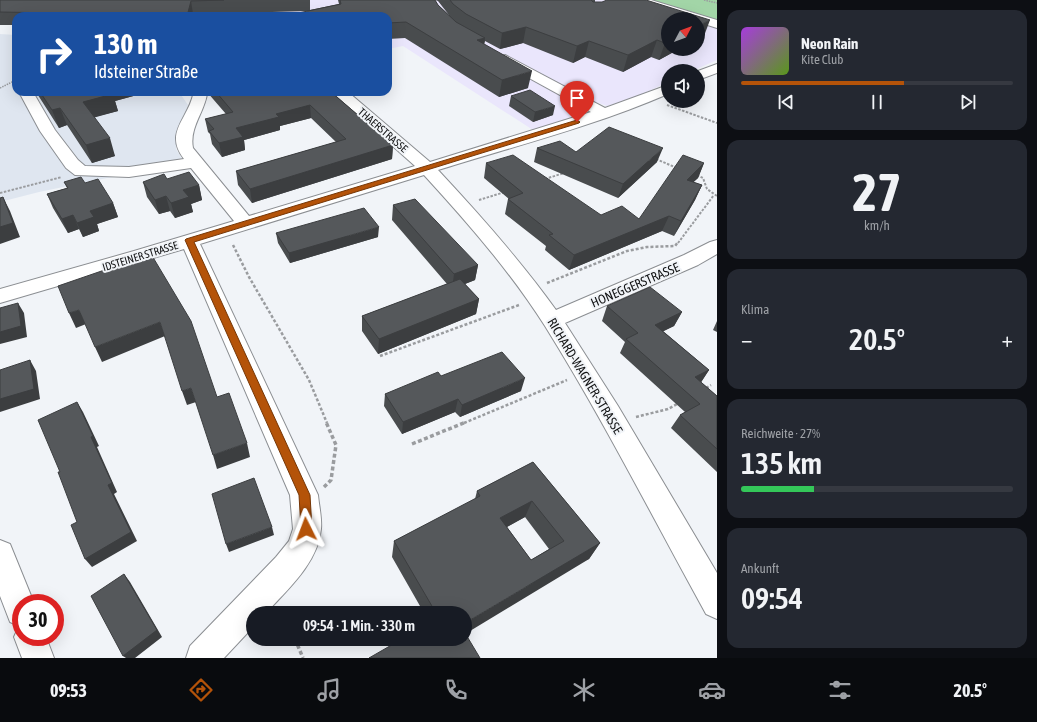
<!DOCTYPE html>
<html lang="de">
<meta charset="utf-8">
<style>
:root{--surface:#171b24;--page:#242831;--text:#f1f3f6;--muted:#9ea1a6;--line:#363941;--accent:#b45309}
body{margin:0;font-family:"Asap Condensed",sans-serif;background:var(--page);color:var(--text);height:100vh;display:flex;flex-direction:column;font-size:15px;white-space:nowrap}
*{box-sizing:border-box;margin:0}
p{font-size:13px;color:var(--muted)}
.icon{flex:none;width:22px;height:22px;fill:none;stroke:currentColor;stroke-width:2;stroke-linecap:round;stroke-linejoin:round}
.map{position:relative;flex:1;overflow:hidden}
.drawer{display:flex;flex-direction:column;gap:10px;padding:10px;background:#0d0f14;width:320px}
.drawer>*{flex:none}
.guide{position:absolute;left:12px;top:12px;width:380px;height:84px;border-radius:12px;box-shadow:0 4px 16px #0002;background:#1a4fa0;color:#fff;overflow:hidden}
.needle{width:26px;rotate:49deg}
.buttons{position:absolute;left:661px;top:12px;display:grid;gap:8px}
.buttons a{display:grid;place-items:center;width:44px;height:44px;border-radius:50%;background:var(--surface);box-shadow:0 4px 16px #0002;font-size:20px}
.speed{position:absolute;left:12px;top:594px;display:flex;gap:8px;font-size:20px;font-weight:700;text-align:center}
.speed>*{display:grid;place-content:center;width:52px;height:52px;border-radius:50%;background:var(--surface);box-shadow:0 4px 16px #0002;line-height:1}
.speed .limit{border:6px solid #d22;background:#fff;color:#111}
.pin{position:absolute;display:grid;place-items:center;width:34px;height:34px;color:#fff;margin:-41px -17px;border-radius:50% 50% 50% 0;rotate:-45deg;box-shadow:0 0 4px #0007}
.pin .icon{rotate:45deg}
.me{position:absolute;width:44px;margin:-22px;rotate:357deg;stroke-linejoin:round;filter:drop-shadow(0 0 3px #0008)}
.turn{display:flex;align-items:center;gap:14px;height:84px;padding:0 16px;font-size:18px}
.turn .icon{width:52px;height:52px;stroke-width:2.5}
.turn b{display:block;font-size:28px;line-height:34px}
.big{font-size:30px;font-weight:600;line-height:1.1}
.drawer .tile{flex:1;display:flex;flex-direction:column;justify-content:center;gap:6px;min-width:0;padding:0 14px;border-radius:12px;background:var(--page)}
.drawer .dial{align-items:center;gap:0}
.dial b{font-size:52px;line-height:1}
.song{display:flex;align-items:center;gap:12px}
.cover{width:48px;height:48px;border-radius:6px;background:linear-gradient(135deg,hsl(280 70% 55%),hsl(90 70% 35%))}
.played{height:4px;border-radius:2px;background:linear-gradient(90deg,var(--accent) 60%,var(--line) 60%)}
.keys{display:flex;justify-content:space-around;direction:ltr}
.heat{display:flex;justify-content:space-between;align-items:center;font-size:22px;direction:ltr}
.charge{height:6px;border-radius:3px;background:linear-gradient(90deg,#34c759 27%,var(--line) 0)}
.trip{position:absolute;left:246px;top:606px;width:226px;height:40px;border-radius:20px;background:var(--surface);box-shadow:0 4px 16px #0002;font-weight:600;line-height:40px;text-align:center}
.menu{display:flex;height:64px;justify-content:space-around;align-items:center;background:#090b0e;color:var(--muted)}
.menu .icon{width:28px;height:28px}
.menu .on{color:var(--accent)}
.menu b{font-size:18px;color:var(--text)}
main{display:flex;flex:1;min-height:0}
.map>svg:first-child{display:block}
.commercial{fill:#eae6fc}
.built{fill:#dfe6f0}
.green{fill:#a2d5a7}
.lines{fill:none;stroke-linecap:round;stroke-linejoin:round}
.minor-casing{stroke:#8b8e92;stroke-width:2}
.path-far3{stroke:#9a9c9f;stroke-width:1.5;stroke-dasharray:1.5 1;stroke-linecap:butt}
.path-far2{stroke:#9a9c9f;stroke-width:2;stroke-dasharray:2.5 1.5;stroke-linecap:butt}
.path-far1{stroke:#9a9c9f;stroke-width:2.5;stroke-dasharray:3 2;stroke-linecap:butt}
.path{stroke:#9a9c9f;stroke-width:3.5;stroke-dasharray:4 2.5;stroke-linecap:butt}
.minor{fill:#fff;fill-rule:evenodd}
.wall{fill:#494c4e;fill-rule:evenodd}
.shaded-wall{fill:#3c3e40}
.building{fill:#55585b;stroke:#3c3e40;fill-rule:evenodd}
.route{fill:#b45309;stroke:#753606}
.labels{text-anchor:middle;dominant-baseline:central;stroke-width:4;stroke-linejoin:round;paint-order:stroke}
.far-street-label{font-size:11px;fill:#121314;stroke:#f1f4f8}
.street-label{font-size:13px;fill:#121314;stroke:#f1f4f8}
</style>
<main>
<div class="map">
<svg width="717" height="658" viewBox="0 0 717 658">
<rect width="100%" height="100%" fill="#f1f4f8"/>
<path class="commercial" d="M150 0H624L668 19V49H698V23L717 28V60L692 71H668V82L638 96 607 106 596 102 584 107 587 112 533 130 403 46 388 49V16H145Z"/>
<path class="built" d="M0 34 16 35V92H179L188 105 177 130 176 149 187 167 107 178 39 192 0 202Z"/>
<path class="green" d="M649 0H717V21Z"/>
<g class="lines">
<defs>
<path id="minor" d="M633 0H651L717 20V28L698 22V19H689L635 2Z
M505 55 605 108 668 85V94C594 126 515 146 438 170 480 215 520 260 556 310L684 255 710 242 717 240V254L698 265 565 323 618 406 717 573V619L706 614C653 518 603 419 545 326 510 271 467 222 424 175L200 244 318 495C319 506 322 518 321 529 318 563 287 590 266 613H253V627L224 658H186L190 646 276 557 289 541 293 529 290 495 184 249 0 303V289L134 251 234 221 191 168 129 177 75 175 66 168 40 131 19 92H33L55 130 78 160 85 166 129 167 184 159C164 133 187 120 193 95L191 92H206L207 94C204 113 189 128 193 148L249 216 415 166 332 92H348L430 162 591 112 500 62 498 59 500 56Z
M717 64V73L698 80V71Z
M0 540 10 544 34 603H21V637H46L54 658H22L14 637 19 626 10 622 0 596Z"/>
</defs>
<use href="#minor" class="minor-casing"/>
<path class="path-far3" d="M704 0 717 3
M0 88 16 80"/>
<path class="path-far2" d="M667 105 717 123
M656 159 677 168
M697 175 703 178 707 189 717 196
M545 179 564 173
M0 193 62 177
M479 200 505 192
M678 243 714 195"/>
<path class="path-far1" d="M233 245 249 277 309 380 327 423
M547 283 627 251 647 247 675 246 678 242
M380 356 519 305
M706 388 711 385
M636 417 668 409 679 403
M464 423 567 380"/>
<path class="path" d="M412 444 466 422
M324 487 331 480 336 445 326 422
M295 639 303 658"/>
<use href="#minor" class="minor"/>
</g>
<path class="wall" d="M0 0H310V10L339 4 338 0H435L438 5 449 15 438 1 435 0H595V2L704 36 668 49H679L659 60 651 57 623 72 585 57 573 63 523 43 500 49 485 41 484 44 528 88 499 97 405 38 388 39V16L309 11 193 14V16H16V25H0Z
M36 92H148L115 101 118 111 94 117 115 156 92 163 67 125 59 128Z
M207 92H331L393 145 392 159 252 203 238 185 236 171 336 142 311 118 280 126V130L244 140 245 150 222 157 212 144 210 134 208 132 205 119 226 114Z
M511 96 553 115 533 122 509 106Z
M537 148 576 152 657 162 618 198 534 162Z
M486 163 601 215 639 219 704 163 698 178 693 182 702 185 695 200 674 236 662 231 569 270 545 250 546 246 505 214 508 199H509L484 178Z
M167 179 199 185 202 200 191 204 193 212 175 218 170 211 159 214 147 197 143 182Z
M64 182 85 183 113 203 118 217 97 224 99 231 83 237 79 229 68 233 53 208 47 194 67 188Z
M393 205 478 265 475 280 465 284 479 299 476 314 378 354 362 331V316L447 284 392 220Z
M276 233 378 237 290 263 278 243Z
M607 306 682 312 674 326 663 331 709 370 701 382 717 396V472L671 428 680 415 685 412 620 353 625 342 602 321Z
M717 321V332L713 330Z
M441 376 521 391 460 417 455 412 402 434 384 406 385 394Z
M533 462 600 543 589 559 465 613H424L392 557 394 541 475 499 477 491ZM525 517 549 549 531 560 507 527Z"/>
<path class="shaded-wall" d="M191 1 193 14V16H187Z
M710 20 704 36 698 39V26Z
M526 27 523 43 500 49 502 33Z
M485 38 483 54 477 40Z
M657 40 651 57 623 72 628 55Z
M589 41 585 57 573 63 577 46Z
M668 42V49H679L659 60 665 43Z
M532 71 528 88 499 97 502 80Z
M108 92H148L115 101 118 111 89 119 83 102Z
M310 105 311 118 280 126V130L244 140 245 150 222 157 219 143 236 128 276 114Z
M555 106 553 115 533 122 535 112Z
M60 108 67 125 59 128 52 110Z
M110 138 115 156 92 163 86 145Z
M393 145 392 159 252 203 250 189Z
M663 148 657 162 618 198 623 184Z
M704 163 698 178 680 195 687 180Z
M199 185 202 200 191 204 193 212 175 218 171 203 183 190Z
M702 185 695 200 674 236 681 221Z
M166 196 170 211 159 214 155 200Z
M3 197 10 211 20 237 0 244V227Z
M113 203 118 217 97 224 99 231 83 237 77 223 90 211Z
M73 215 79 229 68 233 62 219Z
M669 216 662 231 569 270 574 255Z
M379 227 378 237 290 263 289 253Z
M478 265 475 280 452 289 454 274Z
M479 299 476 314 378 354 379 339Z
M18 303 24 313 27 337 0 344V332Z
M79 310 86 324 76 328 69 313Z
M682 312 674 326 648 339 655 325Z
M160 322 165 336 102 362 95 347Z
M30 360 36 371 40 399 0 412V399Z
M709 370 700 384 695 377Z
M525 378 521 391 460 417 462 405Z
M191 388 196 402 187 405 182 391Z
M458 399 455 412 402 434 403 422Z
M77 402 83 412 99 446 97 447 117 492 114 494 137 541 92 567 85 559 108 485Z
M247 443 250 457 217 469 213 455Z
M532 501 525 517 494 534 500 518Z
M272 527 274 535 229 552 226 544Z
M600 543 589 559 465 634V623Z
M124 574 130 582 162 637 135 658H126L123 656Z"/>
<path class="building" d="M0 0H224L191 1 187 16H97L58 15 59 13 0 12Z
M340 0H435L438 5 456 22 485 38 477 40 532 71 502 80 406 22 388 23V16H284L341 4Z
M450 0H591L593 2H602L607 0H646L710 20 698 26V19H668V42L665 43 657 40 628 55 589 41 577 46 526 27 502 33 466 14 453 4Z
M530 90 555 106 535 112 511 96Z
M40 92H112L113 94 83 102 110 138 86 145 60 108 52 110Z
M216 92H331L393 145 250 189 236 171 346 139 310 105 276 114 279 117 236 128 243 137 219 143 209 131 214 129 205 119 233 112Z
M609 127 663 148 623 184 537 148 560 141 576 152Z
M513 155 601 215 622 206 639 219 683 155 704 163 687 180 702 185 681 221 669 216 574 255 549 235 553 234 508 199 523 193 486 163Z
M189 172 199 185 183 190 189 197 171 203 166 196 155 200 143 182 164 174 167 179Z
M81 177 85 183 98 179 113 203 90 211 94 217 77 223 73 215 62 219 47 194 68 188 64 182Z
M3 197 13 223 0 227V198Z
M415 199 478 265 454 274 393 205Z
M364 208 379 227 289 253 276 233Z
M151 254 191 321 217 397 229 393 247 443 213 455 191 388 182 391 160 322 95 347 79 310 69 313 58 286Z
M460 279 479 299 379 339 362 316Z
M650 287 682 312 655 325 709 370 695 377 717 396V449L680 415 700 404 626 339 638 333 607 306Z
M18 303 21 326 0 332V308Z
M502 352 525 378 462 405 458 399 403 422 385 394 438 372 441 376Z
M30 360 34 389 0 399V370Z
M77 402 93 436 91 437 112 483 108 485 131 532 85 559 71 525 77 522 58 472H60L38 420Z
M533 462 600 543 465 623V613H436L394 541 480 496 477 491ZM532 501 564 541 531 560 500 518Z
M254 478 272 527 226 544 212 494Z
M124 574 157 630 123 656 91 596Z
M465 633 480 658H369L402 639H465Z"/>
<path class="route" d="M577 120 580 122 579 123 194 242 310 495 312 529 311 533 306 535 302 533 301 529 299 495 185 240 186 239Z"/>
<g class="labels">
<g class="far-street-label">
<text transform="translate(383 130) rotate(41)">THAERSTRASSE</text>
<text transform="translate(140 256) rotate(-17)">IDSTEINER STRASSE</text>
</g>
<g class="street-label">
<text transform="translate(635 285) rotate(-23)">HONEGGERSTRASSE</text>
<text transform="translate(585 376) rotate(59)">RICHARD-WAGNER-STRASSE</text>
</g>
</g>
</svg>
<div class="buttons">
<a><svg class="needle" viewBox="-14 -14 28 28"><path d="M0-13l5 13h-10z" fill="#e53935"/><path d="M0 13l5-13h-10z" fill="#9ea1a6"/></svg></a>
<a><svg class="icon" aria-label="sound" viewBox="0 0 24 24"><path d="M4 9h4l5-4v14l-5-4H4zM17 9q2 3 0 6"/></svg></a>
</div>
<div class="speed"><div class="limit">30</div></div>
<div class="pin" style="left:577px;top:122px;background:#d93025"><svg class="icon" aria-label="arrive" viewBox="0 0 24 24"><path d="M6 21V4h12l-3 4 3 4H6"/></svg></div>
<svg class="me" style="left:306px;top:529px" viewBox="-20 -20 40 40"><path d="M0-17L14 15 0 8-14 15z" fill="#b45309" stroke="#fff" stroke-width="4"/></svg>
<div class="trip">09:54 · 1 Min. · 330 m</div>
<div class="guide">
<div class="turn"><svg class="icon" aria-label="right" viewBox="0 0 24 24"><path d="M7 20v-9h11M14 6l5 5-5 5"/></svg><div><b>130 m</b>Idsteiner Straße</div></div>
</div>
</div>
<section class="drawer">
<div class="tile">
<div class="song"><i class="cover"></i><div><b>Neon Rain</b><p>Kite Club</p></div></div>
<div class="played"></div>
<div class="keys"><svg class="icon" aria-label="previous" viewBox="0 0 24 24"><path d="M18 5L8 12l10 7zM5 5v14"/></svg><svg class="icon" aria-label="pause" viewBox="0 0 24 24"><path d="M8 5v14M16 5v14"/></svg><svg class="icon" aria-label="next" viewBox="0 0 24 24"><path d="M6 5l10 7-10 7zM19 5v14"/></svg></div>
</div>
<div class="tile dial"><b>27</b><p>km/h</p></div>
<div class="tile"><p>Klima</p>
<div class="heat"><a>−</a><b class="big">20.5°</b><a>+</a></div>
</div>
<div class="tile"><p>Reichweite · 27%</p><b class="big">135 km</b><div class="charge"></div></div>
<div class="tile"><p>Ankunft</p><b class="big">09:54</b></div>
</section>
</main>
<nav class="menu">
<b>09:53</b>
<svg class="icon on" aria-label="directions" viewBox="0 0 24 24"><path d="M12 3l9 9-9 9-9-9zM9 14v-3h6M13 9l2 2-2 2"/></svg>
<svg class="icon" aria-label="music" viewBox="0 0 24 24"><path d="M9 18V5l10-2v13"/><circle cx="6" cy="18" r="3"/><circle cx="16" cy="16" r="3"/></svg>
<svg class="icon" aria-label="phone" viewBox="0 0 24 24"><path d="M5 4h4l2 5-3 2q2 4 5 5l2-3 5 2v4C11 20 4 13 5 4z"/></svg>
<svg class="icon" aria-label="climate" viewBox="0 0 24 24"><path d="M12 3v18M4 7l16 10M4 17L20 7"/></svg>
<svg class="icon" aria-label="car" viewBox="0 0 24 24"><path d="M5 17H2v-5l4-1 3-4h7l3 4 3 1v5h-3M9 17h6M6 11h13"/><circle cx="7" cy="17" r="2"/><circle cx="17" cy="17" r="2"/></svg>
<svg class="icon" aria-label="filters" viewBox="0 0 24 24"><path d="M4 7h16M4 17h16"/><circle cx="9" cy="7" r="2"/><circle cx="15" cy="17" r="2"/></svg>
<b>20.5°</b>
</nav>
